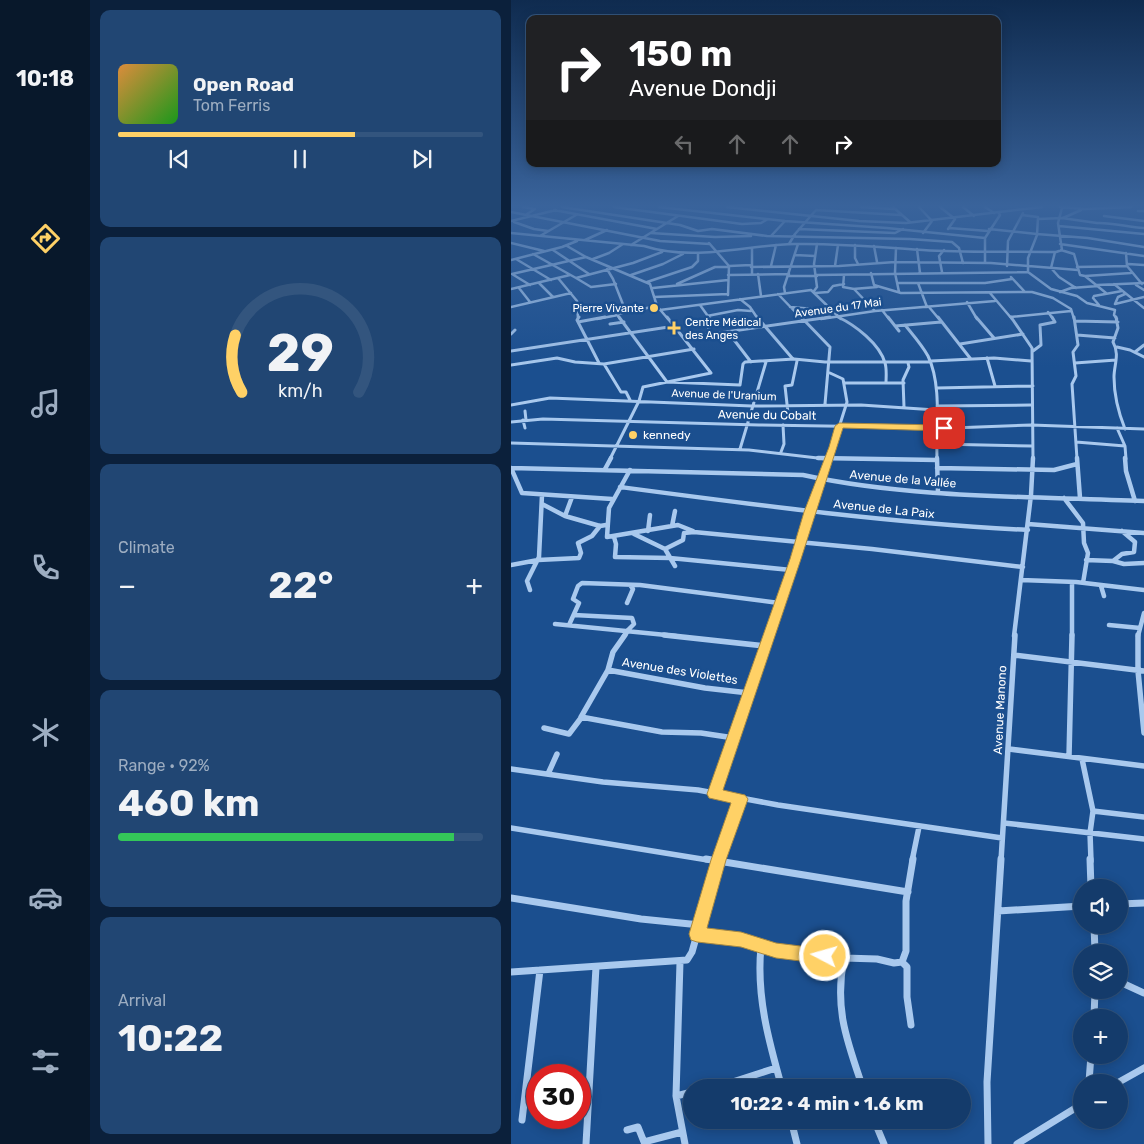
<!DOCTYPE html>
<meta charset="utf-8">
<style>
:root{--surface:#143b6b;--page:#214673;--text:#f1f3f6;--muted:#9dadc1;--line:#33557e;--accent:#ffd166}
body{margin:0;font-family:Rubik,sans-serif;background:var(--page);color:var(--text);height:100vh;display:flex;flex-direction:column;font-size:19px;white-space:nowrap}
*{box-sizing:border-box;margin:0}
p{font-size:16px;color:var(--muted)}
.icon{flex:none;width:28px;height:28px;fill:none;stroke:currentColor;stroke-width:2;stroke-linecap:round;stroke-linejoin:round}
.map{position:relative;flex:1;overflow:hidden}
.details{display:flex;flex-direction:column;gap:10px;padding:10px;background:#0b203b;width:421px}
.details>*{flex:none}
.banner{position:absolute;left:15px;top:15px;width:475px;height:152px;border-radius:10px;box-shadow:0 2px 12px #0003,0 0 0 1px var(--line);background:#202124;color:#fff;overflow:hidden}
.buttons{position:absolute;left:562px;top:879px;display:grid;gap:10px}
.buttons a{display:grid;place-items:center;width:55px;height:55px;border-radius:50%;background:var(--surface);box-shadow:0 2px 12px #0003,0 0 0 1px var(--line);font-size:25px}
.speed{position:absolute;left:15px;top:1064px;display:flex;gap:10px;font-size:25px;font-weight:700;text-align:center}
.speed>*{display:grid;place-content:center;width:65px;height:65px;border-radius:50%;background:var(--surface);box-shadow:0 2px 12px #0003,0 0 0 1px var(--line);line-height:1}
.speed .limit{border:8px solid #d22;background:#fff;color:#111}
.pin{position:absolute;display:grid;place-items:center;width:42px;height:42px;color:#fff;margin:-21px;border-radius:10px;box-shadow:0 2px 8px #0006}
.me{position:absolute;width:55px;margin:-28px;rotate:276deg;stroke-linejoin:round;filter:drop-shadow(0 0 4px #0008)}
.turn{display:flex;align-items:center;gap:18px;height:105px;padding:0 20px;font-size:22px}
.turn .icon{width:65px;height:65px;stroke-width:2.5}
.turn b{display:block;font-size:35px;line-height:42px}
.lanes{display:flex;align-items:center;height:48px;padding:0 20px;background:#0003;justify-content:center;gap:25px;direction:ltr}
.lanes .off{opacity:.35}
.big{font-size:38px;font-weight:700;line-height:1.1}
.details .card{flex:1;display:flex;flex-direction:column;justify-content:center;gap:8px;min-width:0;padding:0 18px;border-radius:10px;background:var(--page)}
.details .dial{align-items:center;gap:0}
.dial svg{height:130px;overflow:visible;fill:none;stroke:var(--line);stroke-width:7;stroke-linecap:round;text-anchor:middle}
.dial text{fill:var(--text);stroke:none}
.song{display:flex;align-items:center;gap:15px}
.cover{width:60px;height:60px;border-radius:8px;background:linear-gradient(135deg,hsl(30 70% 55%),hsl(120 70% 35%))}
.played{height:5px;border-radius:2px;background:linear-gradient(90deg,var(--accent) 65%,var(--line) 65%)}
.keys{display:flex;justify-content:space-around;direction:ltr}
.heat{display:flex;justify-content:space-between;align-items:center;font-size:28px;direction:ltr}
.charge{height:8px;border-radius:4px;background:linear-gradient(90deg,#34c759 92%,var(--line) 0)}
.trip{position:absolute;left:172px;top:1079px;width:288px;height:50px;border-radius:25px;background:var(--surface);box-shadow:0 2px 12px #0003,0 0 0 1px var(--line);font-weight:700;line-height:50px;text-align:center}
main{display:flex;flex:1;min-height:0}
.menu{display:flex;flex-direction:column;width:90px;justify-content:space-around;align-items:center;background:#08182b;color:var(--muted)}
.menu .icon{width:35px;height:35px}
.menu .active{color:var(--accent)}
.menu b{font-size:22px;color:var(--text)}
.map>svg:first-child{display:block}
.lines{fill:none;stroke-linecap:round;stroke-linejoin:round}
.minor-far4{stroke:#a9c9ee;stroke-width:2.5}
.minor-far3{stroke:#a9c9ee;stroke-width:3}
.minor-far2{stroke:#a9c9ee;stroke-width:4.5}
.minor-far1{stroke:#a9c9ee;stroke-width:5.5}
.minor{stroke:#a9c9ee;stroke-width:7}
.route{fill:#ffd166;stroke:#a68842}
.poi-dot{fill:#ffd166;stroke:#1b4f8f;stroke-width:2}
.labels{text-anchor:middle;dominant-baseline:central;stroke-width:5;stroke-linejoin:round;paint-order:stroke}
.far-poi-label{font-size:11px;fill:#fff;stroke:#1b4f8f;text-anchor:end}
.far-street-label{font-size:11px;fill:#fff;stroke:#1b4f8f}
.street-label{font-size:12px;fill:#fff;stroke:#1b4f8f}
.poi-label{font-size:12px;fill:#fff;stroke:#1b4f8f;text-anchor:start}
</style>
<main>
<nav class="menu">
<b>10:18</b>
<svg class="icon active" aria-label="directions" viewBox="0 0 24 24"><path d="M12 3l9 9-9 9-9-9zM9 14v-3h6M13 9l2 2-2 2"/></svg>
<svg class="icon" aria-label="music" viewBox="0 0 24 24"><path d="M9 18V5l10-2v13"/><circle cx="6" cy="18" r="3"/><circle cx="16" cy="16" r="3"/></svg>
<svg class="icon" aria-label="phone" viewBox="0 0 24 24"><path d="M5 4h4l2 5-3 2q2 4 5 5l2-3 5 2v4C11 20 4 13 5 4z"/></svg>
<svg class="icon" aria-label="climate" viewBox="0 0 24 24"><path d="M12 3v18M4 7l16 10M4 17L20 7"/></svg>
<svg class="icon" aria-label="car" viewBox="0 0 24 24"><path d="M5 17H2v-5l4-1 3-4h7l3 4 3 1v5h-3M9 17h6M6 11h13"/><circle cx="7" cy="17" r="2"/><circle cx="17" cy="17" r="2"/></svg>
<svg class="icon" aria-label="filters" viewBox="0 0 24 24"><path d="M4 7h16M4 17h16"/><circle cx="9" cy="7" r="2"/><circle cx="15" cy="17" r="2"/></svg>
</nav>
<section class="details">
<div class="card">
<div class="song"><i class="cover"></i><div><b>Open Road</b><p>Tom Ferris</p></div></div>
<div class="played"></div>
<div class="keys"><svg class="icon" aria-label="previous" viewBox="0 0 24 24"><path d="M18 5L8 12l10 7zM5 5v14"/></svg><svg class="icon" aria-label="pause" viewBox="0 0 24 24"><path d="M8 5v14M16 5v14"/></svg><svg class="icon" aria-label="next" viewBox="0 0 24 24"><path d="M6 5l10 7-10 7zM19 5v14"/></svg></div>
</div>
<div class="card dial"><svg viewBox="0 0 100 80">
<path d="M14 69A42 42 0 1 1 86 69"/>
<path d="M14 69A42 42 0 0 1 10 34" stroke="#ffd166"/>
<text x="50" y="56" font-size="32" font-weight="700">29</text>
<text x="50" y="72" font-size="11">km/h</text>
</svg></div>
<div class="card"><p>Climate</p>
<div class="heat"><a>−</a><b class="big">22°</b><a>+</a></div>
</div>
<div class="card"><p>Range · 92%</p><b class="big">460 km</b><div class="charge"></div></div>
<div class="card"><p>Arrival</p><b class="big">10:22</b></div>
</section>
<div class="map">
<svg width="633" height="1144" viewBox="0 0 633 1144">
<rect width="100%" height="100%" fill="#1b4f8f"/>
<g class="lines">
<path class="minor-far4" d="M12 207 24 209 16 214
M51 207 169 225 187 231 201 229 256 236 399 239 441 242 448 248 452 263
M103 207 231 224 250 223 257 219
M148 207 274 221 376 228 474 238
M216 207 348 221 395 223 531 207
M350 207 383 209
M382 207 399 222
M408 207 421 221 412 233
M429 207 444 219 437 229
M452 207 463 216
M474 207 483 213
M549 207 574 209 620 207
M43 210 146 229
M627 211H633
M0 212 149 241 199 244
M511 215 527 217 526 235 517 258V272L540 289 566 296 576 303 604 310 603 315 606 319
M593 216 633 221
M552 218 570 210
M527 219 551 218 586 223
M0 221 45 210
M3 222 23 229 37 231
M585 223C601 222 616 227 633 228
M548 226 633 234
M438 228 477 231
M288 229 384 233 392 229
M478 229 526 234
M0 233 133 246C183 262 233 245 283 244 326 243 369 247 412 250 456 253 501 251 545 252L551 250 547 223 551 208
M140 233 204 237 240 236
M526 234 577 238 633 247
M29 236 65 215
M260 236 274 221
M74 240 96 230
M0 243 33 251
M198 243 218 266 217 295
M278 244 284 234 305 210 390 215
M549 244 633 256
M120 245 167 216
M344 245V258L347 264
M56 246 75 257 139 284 146 306 157 319
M363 246 366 262
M241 248V274
M385 248 384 273 388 292
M406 249 409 273
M42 250 78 274
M550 250 563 254 569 275 574 276 595 293
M544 252 540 268 548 277 565 288
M615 253 616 266 631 284
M22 254 65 278 122 263 151 252
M284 255 304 256
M5 259 40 280
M82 259 98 253 112 244
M0 260 51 247 66 241
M474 263V238L489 215 488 213
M617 264 633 265
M218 266 240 265
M260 266 265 245
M324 266 327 245
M496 266 497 241 512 213
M240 267 328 266 384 262 480 263 567 270
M566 267 616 266
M96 269 102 279 115 312
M431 272 428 256 433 250
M360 273 363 285 390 293 521 292 542 298 560 309 563 319
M1 274 75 257
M1 274 19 285
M247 274 250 296
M120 275 152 264 172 254
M217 275 278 274
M305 275 517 272
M333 275 332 287 343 289 364 311
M278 276H306
M574 276 620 273
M500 277 514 292
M47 278 66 301 67 319
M65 278 80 287 105 284
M136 282 181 267 187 261V254
M28 283 42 297
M387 283H474L501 279
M407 283 416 307
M166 284 204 267H218
M603 284 633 308
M586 285 633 283
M625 285 633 290
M8 288 19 302
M142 288 217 280
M0 289 59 275
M342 289 366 287
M303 291 306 287 303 264 306 244
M549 292 560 288 587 286
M274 293 273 287 287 244
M304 293 317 292 322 286 333 284
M479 293 501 319
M267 294 291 319
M143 297 217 294
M229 299 239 307 247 319
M456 302 466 319
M604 304 633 297
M604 304 607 297 614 294
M189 305 199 319
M588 305 582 298 583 296 611 291
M0 307 60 293
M279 307 303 309 318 307
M418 307 428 319
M149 310 300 290 330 319
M371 310 378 319
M537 312 542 319
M196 316 227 310 240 311
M499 317 560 311
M86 319 107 315
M109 319 106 314 146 306
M310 319 364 311 484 301"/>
<path class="minor-far3" d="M68 317 66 320 88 363
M108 317 156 382 229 385 232 364 234 362 283 359 314 362H420
M198 317 201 322 197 327 200 334
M246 317 282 359
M290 317 319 347 314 404
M327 317C344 325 369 344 374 363 376 369 375 377 375 383
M377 317 388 331
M427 317 459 358
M465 317 483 338
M500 317 521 348 522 459
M563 317 567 345 562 352 565 376 561 384 566 459
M605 317 607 328 602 342C609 354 603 365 603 377 603 394 608 414 614 429
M564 321 607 322
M67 322 94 317
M99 324 113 322
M394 325C402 335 411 345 417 356 431 385 425 427 426 459
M384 326 430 322
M217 332 240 362
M0 334 4 330
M566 335 604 338
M173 338 319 317
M449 344 512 334
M606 347 619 350 633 357
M0 351 164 326
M522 351 530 345 529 325 544 322 541 317
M624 352 633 345
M476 358 484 386
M420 361 483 358 520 361
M564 363 605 360
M93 364 110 392H115L119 400
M0 365 46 358 64 362 93 364 183 349
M334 383H393
M426 388 522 386
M0 405 39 398 241 406 350 405 425 410
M426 406 520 405
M393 407 392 380 398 367 397 363
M14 411 15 420
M277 413 274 386 281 385 286 361
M12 420 14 428
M0 422 32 419 248 425 441 428 520 425 633 429
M606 428 614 446 615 459
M565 442 614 446
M0 443 238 450 315 459
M426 444 521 446
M229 449 255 362
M270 452 273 444 272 425
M99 459 128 401 132 387 200 373 156 317
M318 459 336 402 332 379 319 373"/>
<path class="minor-far2" d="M307 458 426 460
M426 458 427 493
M566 458 569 498
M614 458 615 471 624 501
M0 468 292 475C402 499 521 496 633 501
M0 468 11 493 101 499
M426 468 543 470 566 464
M94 469 100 458
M119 470 98 508 96 537 167 525 182 531
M109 487C245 505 380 523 517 530
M61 497 54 516 89 526 95 525
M553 498 572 523 573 543 577 553 572 583
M31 504 54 516
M517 524 633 533
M161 526 164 511
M137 531 139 515
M123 534 154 549 164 566
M103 537 105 544 104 557 159 558 280 570
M154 549 172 540 173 533 183 532 361 549 512 567
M575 560 602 561 611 554 623 552 624 542 611 531
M602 561 613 564 633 563
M0 565 27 560 68 558 70 553 67 543 81 536 89 526
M510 580 565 582 633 590
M561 582V636
M590 586 593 596
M19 590 16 581 28 557 31 495
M116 603 122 589 119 585
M63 615 121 618 123 624 117 630
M44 624 165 636
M58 625 68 603 62 599 67 586 71 583 129 585 268 603
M598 625 629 628
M113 636 118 630
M258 636 319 458
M503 636 520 495 522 458
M627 636 633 613"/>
<path class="minor-far1" d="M114 635 102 652 97 670 70 717 151 732 190 733 223 738
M153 635 254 646
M627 635V671L633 733
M503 655 633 671
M97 670 194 688 238 693
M33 728 58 734 70 718
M498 749 633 766
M558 756 561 635
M571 759 582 811 579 833 580 861
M0 769 92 782 187 790 267 805 491 838
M37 774 46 754
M203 794 258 635
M582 811 633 817
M493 823 633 839
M0 828 203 861
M207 861 229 799
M401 861 408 827
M490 861 504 635"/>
<path class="minor" d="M195 859 397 892
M579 859 580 888
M0 898 130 919 189 925
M609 904 633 903
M487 911 571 906
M583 925 584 952
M186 934 221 938 275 952 333 958 366 959 383 963 391 962
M250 947C245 996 258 1042 271 1088
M333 958C323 1009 336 1041 352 1088
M169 962 165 1096 174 1144
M391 962 395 951V901L402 859
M391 962 396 967V997L400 1025
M0 972 176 960 181 952 207 859
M609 982 633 993
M583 1018 584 990
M578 1082 580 1055
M608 1082 633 1068
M203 1088 265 1068
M165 1096 181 1092
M11 1120 29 970
M280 1120 286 1144
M363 1120 373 1144
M116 1130 127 1127 133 1142 171 1132
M75 1144 85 967
M477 1144 476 1082 490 859
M506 1144 571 1104"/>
</g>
<linearGradient id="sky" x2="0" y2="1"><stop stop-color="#0f2b4f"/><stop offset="0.56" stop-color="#39639b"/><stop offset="1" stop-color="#39639b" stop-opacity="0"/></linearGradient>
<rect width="633" height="367" fill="url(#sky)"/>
<path class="route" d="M328 423 433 425 437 428 433 431 332 428 290 559 212 790 234 795 237 799 215 860 196 928 230 932 265 943 314 949 320 951 322 956 320 962 314 964 265 958 230 947 186 942 180 940 178 934 200 860 220 803 198 798 196 794 279 559 293 512 318 447 324 426Z"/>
<g class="poi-dot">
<circle cx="143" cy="308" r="5"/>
<path d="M160.5 320.5h5v5h5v5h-5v5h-5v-5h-5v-5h5z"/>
<circle cx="122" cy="435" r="5"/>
</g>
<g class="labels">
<g class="far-poi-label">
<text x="133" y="308">Pierre Vivante</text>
<text x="174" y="322" text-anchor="start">Centre Médical<tspan x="174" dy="13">des Anges</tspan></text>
</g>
<g class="far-street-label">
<text transform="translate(327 308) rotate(-8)">Avenue du 17 Mai</text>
<text transform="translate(213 395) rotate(2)">Avenue de l'Uranium</text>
</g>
<g class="street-label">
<text transform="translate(256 415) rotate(1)">Avenue du Cobalt</text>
<text transform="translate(392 479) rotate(5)">Avenue de la Vallée</text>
<text transform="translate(373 509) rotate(6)">Avenue de La Paix</text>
<text transform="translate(169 671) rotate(9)">Avenue des Violettes</text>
<text transform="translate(489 710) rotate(-87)">Avenue Manono</text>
</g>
<g class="poi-label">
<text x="132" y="435">kennedy</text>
</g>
</g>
</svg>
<div class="buttons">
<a><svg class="icon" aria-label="sound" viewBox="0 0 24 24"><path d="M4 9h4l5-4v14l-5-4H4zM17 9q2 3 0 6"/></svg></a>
<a><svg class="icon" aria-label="layers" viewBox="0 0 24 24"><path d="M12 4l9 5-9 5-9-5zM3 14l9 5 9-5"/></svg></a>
<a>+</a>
<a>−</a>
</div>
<div class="speed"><div class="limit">30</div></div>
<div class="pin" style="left:433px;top:428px;background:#d93025"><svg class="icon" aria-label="arrive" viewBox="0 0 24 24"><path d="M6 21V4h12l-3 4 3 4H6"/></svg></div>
<svg class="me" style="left:314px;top:956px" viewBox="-20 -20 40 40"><circle r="17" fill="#ffd166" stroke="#fff" stroke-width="3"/><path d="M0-11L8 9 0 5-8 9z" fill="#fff"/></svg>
<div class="trip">10:22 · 4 min · 1.6 km</div>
<div class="banner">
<div class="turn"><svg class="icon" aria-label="right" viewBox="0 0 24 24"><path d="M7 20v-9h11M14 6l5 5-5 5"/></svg><div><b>150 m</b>Avenue Dondji</div></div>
<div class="lanes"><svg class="icon off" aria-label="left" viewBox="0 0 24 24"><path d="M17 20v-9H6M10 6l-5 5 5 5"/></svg><svg class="icon off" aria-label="ahead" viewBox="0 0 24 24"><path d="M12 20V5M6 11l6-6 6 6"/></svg><svg class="icon off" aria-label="ahead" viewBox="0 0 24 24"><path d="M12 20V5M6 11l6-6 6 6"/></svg><svg class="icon" aria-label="right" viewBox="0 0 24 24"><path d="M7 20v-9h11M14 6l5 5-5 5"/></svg></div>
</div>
</div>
</main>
